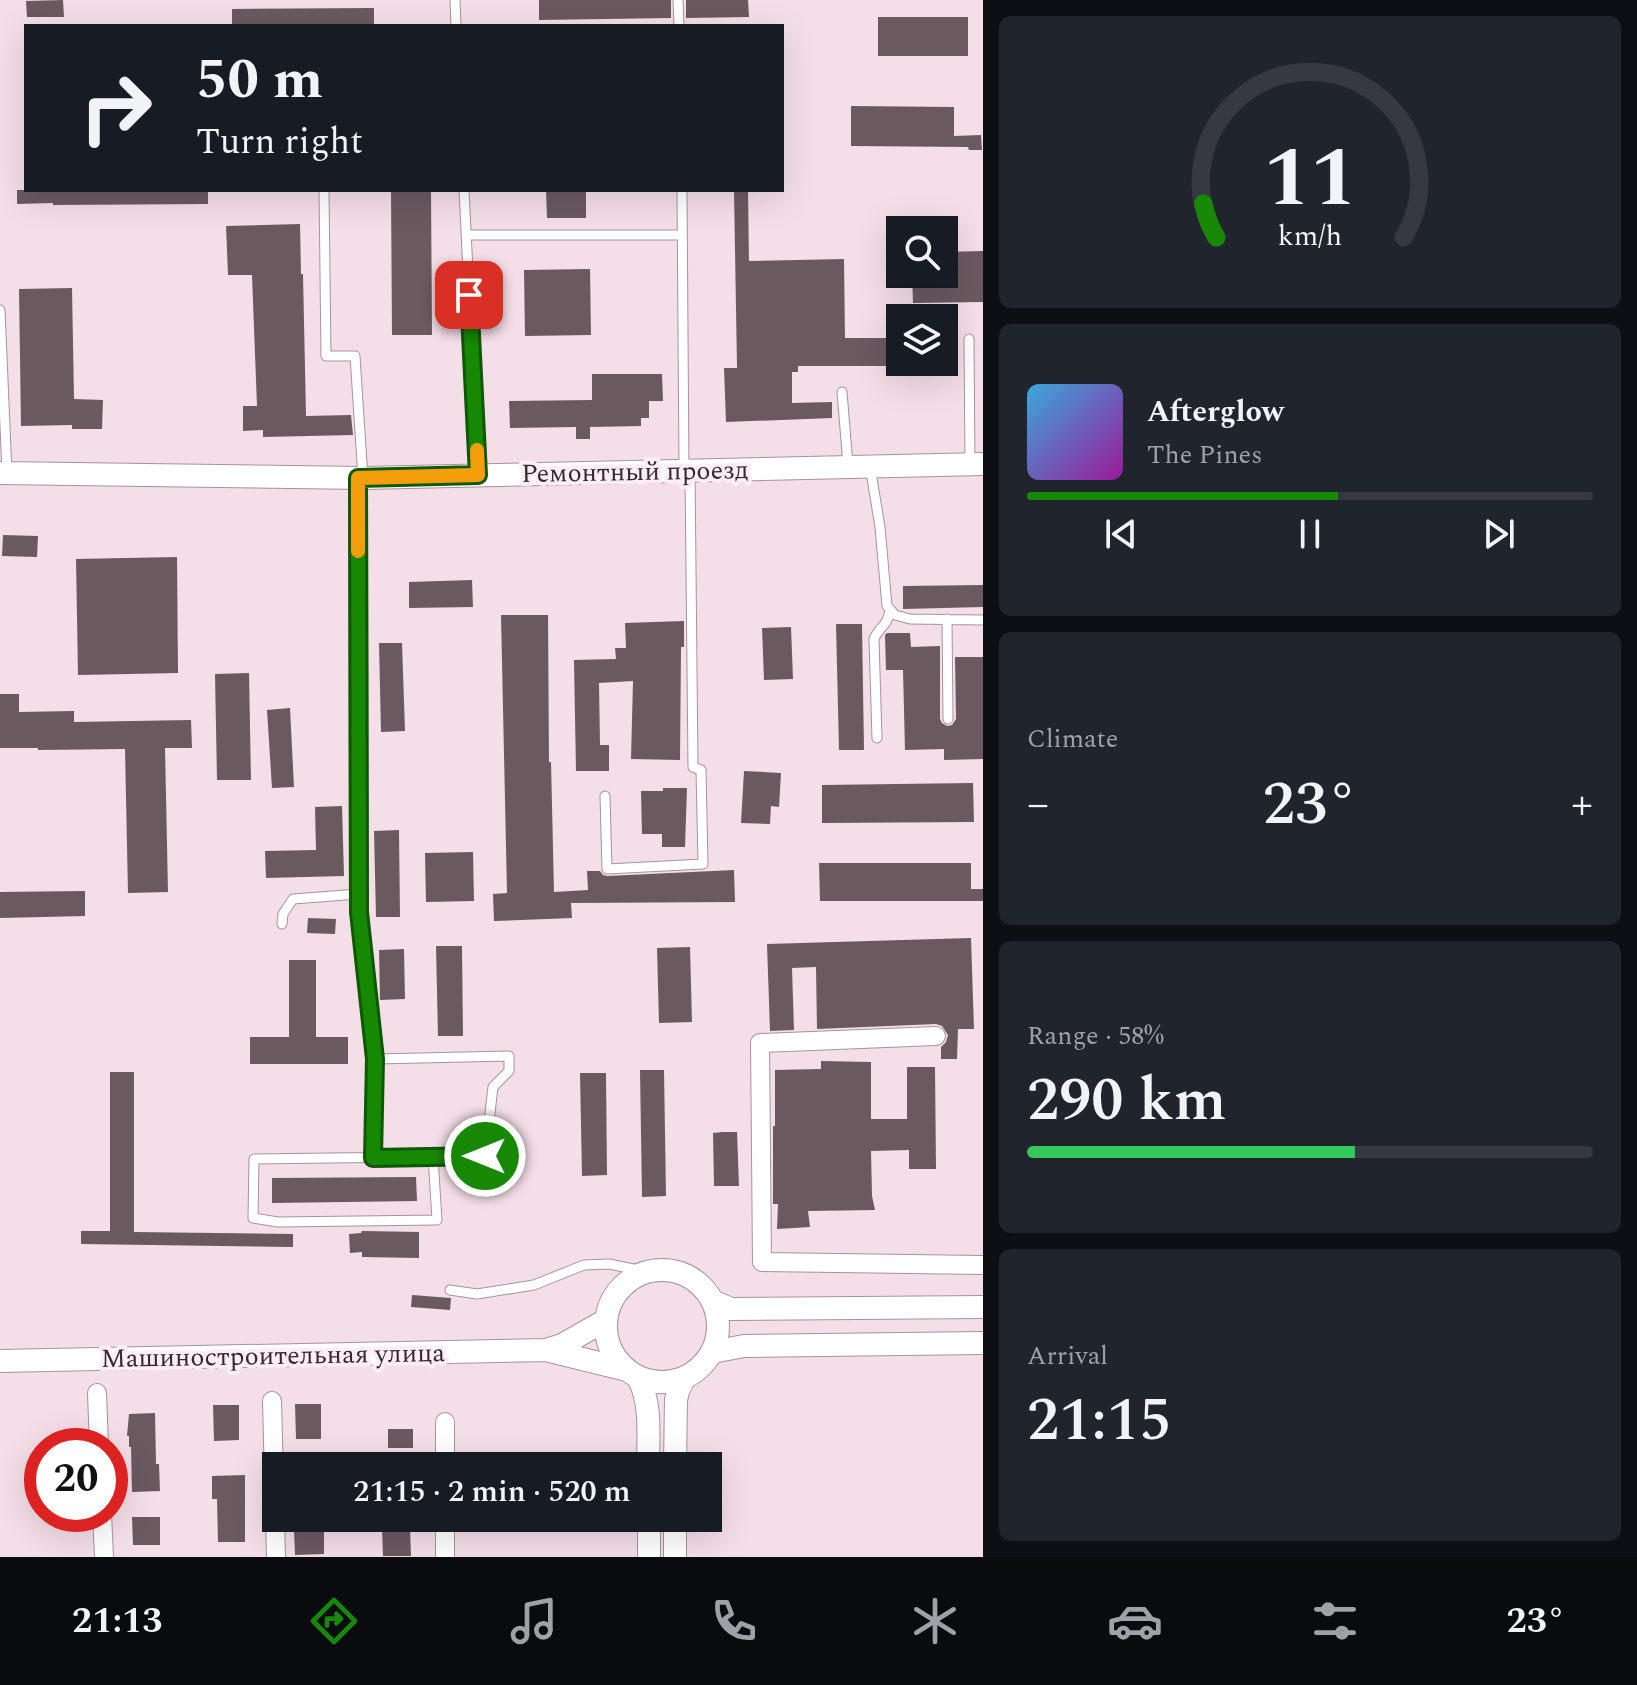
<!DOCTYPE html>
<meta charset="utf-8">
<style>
:root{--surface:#171b24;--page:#20242c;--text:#f1f3f6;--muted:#9ea1a6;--line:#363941;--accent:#168804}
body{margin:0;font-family:Spectral,serif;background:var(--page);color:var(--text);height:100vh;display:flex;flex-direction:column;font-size:30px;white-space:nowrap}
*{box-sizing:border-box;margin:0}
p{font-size:26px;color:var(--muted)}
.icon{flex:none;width:44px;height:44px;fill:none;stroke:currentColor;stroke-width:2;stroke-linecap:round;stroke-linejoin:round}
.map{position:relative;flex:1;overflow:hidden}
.drawer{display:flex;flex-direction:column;gap:16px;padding:16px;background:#0d0f14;width:654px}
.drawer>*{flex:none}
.top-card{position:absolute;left:24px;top:24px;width:760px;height:168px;border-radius:0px;box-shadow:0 8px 32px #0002;background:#171b24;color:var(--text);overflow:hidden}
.controls{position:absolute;left:886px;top:216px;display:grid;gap:16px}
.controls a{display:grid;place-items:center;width:72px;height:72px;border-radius:0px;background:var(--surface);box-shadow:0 8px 32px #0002;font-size:40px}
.speed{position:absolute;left:24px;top:1428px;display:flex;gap:16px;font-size:40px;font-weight:700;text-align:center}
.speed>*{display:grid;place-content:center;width:104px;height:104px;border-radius:50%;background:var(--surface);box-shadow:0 8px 32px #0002;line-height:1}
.speed .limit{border:12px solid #d22;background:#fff;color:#111}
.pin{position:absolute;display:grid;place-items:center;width:68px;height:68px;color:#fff;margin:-34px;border-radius:16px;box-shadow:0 4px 12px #0006}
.me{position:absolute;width:88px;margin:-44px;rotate:270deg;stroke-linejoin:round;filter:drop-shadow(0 0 6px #0008)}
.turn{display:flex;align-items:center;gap:28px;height:168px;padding:0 40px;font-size:36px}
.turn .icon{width:104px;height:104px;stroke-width:2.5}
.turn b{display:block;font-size:56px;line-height:68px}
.big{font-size:60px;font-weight:600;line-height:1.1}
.drawer .tile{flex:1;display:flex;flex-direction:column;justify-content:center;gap:12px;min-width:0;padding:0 28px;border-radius:12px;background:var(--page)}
.drawer .dial{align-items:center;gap:0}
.dial svg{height:208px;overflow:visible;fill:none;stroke:var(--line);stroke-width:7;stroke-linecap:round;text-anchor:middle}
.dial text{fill:var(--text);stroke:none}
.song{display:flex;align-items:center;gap:24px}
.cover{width:96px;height:96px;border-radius:12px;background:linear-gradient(135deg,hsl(200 70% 55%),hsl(300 70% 35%))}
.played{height:8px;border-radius:4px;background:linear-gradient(90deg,var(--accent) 55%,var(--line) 55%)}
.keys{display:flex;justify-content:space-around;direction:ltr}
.heat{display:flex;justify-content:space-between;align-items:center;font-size:44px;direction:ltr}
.charge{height:12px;border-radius:6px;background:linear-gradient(90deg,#34c759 58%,var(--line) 0)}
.trip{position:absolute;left:262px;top:1452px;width:460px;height:80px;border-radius:0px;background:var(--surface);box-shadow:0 8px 32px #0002;font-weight:600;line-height:80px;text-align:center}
.tabs{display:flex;height:128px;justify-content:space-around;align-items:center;background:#090b0e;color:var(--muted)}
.tabs .icon{width:56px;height:56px}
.tabs .current{color:var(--accent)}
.tabs b{font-size:36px;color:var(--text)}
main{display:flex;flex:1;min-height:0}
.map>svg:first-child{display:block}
.building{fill:#6b5960}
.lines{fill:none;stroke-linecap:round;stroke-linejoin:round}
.service-casing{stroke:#a7939b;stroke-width:11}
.minor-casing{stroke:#a7939b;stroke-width:20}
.tertiary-casing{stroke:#a7939b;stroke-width:24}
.service{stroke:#fff;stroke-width:9}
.minor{stroke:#fff;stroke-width:18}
.tertiary{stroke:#fff;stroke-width:22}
.route-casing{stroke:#0e5803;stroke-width:20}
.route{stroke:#168804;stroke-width:14}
.slow{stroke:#f59e0b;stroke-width:14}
.labels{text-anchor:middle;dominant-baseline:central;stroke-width:8;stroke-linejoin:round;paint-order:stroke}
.street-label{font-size:26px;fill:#322a2d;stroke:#feedf4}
</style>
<main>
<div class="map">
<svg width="983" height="1557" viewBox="0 0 983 1557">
<rect width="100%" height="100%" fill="#f4dee7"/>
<path class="building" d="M63 0 64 17H27L26 1Z
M539 0H671V18L539 20Z
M686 0H748L749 17 686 18Z
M374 8V26H232V9Z
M878 17H968V56H878Z
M851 106 954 107V136L981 135 982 150H969L968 147 851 146Z
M17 190H208V204L53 205V203L17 204Z
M391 190H431L432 335H392Z
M546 190H586V218H547Z
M734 190H748L749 261 844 259 845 338H900V366H798V372H792V403L832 402V418L726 422 724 368H737Z
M300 224 301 274H303L306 416 351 415 353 435 263 437V430L243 431V406H257L252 275H228L226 226Z
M983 251V302L913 303 912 274H944V252Z
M590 269 591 335 525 336 524 270Z
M72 288 74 399 103 400 102 429H72V425L21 426 19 289Z
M592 374H662L663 401H649V418H641V426L590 427V439H576V427L510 428 509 401 592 400Z
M3 535 38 536 37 557 2 556Z
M177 557 178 673 78 675 76 559Z
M472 580 473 607 409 608V582Z
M983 585V607L903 609V586Z
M501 615H548L549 762H551L554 892 588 890 587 871H600L603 875 607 876 734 870 735 902 571 903 572 918 494 921 493 894 507 893Z
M684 621V647H681L680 760 631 759 633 681 599 683 600 745H609V771H576L574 660 616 659 615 648H626L625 623Z
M836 624H862L864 750H839Z
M791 627 793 679 764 680 762 628Z
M887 633H910L911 647 940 646V719L942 723 947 726 952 725 956 719 955 657H983V759L944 760V749L905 750 903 670H886L885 635Z
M379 643H402L405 731 381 732Z
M249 673 251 780H217L215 674Z
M0 694H19V712L74 711V722L191 720 192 748H165L168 892 128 893 125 749 38 750V748H0Z
M290 708 294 787 272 788 267 710Z
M744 771 781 773 779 807 771 806 770 824 741 823Z
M973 783 974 822 822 823V785Z
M663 788H687L685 847H662V834H642L641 791H663Z
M342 806 344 876 266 878 265 851 316 850 315 807Z
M399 830 400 917H376L374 831Z
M473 852 474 901 426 902 425 853Z
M819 863H971V889H983V901H820Z
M85 891V916L0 918V892Z
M308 918 336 919 335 934 307 933Z
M971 938 974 1029H958L957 1059H941V1047L946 1042 948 1035 942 1026 936 1024 817 1029 816 967 792 968 794 1030 770 1031 767 944Z
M436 946H462L463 1036H438Z
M690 947 692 1022 659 1023 657 948Z
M404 949 405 999 380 1000 379 950Z
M289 960H316V1037H348V1064H250V1037H289Z
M821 1061 871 1062V1119H907V1067H935L936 1169H909V1150L871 1151 872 1196 875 1210 808 1211 810 1227 777 1229 778 1204H773V1126H775V1070L821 1069Z
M640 1070H664L666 1196 642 1197Z
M110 1072H134V1232L293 1234V1247L81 1244V1231H110Z
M580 1073H606L607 1175 582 1176Z
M722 1132H737L739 1186H714L713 1133Z
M416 1177 417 1201 272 1203V1178Z
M362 1231 419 1232V1258L362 1257V1252L350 1253 349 1234 361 1233Z
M412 1295 451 1298 450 1310 411 1307Z
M295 1404H321V1439H296Z
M213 1405H239V1440L214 1441Z
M155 1413 156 1464H159L160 1491 132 1492 131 1447H129V1436H127L129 1414Z
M388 1429H413V1448H388Z
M245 1475V1542H218L217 1499H212V1476Z
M132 1517H160V1545H133Z
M382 1528H410L411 1556H383Z
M324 1530V1554L295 1555 294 1531Z"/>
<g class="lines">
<defs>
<path id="service" d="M455 0 456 26
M678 0 679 26
M324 190 326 356H355L363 478
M464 190 478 475
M682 190 684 471
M466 235H682
M0 310 7 473
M969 339 970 464
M842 392 848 465
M870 466 880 527 887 606 895 615 910 619 983 620
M947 619 948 719
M877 738 874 639C879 626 888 627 890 609
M605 796 607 869 703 864 701 770 693 767 690 470
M359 912 375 1059 373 1158
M282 924 283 914 293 899 359 894
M375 1059 509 1056V1071L493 1087 485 1156 254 1159 253 1218 278 1222 437 1220 433 1157
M450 1290 477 1294 534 1285 584 1265 609 1264 648 1272"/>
<path id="minor" d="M358 478 359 912
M936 1036 760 1043 762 1262 983 1265
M97 1393 99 1446
M272 1401 276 1557
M445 1422V1466
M102 1514 104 1557
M445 1518V1557"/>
<path id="tertiary" d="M0 473 363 478 983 464
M606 1326a56 56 0 1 1 112 0a56 56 0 1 1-112 0Z
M712 1301 731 1309 983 1307
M546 1350 562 1345 606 1320
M712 1352 744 1346 983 1343
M0 1361 546 1350 627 1370
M638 1377C652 1404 648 1436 648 1466
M675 1466 676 1400 678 1391 685 1377
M649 1518V1557
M675 1518V1557"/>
</defs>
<use href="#service" class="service-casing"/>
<use href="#minor" class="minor-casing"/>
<use href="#tertiary" class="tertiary-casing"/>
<use href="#service" class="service"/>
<use href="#minor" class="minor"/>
<use href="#tertiary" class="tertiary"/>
</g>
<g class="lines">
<defs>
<path id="route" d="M469 295 478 475 358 478 359 912 375 1059 373 1158 485 1156"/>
</defs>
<use href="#route" class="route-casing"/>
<use href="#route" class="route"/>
<path class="slow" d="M358 551V478L478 475 477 450"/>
</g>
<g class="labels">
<g class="street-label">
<text transform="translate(635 472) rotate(-1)">Ремонтный проезд</text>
<text transform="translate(273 1356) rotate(-1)">Машиностроительная улица</text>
</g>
</g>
</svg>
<div class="controls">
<a><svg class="icon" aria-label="search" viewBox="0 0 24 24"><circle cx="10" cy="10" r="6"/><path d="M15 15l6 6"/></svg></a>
<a><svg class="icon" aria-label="layers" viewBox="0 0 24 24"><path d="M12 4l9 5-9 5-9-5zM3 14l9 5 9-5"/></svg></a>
</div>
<div class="speed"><div class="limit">20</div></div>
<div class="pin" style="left:469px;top:295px;background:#d93025"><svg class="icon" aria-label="arrive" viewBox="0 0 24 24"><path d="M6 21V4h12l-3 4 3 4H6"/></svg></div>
<svg class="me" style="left:485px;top:1156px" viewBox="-20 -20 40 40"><circle r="17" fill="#168804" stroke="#fff" stroke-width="3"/><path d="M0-11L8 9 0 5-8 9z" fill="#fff"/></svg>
<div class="trip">21:15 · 2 min · 520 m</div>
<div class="top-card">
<div class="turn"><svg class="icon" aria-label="right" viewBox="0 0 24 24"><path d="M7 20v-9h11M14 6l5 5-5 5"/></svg><div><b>50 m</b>Turn right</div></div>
</div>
</div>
<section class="drawer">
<div class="tile dial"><svg viewBox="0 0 100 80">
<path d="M14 69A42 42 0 1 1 86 69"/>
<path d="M14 69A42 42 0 0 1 9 56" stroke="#168804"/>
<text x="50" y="56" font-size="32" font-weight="700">11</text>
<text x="50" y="72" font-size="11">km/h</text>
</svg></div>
<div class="tile">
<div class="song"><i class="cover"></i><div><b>Afterglow</b><p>The Pines</p></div></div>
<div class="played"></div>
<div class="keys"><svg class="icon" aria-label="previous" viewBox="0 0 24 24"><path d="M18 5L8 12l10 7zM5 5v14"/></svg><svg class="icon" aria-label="pause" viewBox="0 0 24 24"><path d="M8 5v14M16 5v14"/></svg><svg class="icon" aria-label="next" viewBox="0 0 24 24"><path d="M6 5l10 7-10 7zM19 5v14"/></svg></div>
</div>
<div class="tile"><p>Climate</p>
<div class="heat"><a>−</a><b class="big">23°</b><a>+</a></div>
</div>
<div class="tile"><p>Range · 58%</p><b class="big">290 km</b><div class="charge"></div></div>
<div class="tile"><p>Arrival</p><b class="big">21:15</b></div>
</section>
</main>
<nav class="tabs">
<b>21:13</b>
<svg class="icon current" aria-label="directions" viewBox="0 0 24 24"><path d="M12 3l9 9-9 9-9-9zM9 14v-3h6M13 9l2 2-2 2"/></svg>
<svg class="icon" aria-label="music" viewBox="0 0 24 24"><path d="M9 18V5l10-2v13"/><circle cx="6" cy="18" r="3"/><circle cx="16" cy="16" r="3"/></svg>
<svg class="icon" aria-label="phone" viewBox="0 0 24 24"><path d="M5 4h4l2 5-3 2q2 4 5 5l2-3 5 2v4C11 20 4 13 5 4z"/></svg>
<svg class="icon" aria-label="climate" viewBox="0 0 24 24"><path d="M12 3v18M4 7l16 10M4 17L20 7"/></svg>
<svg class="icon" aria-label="car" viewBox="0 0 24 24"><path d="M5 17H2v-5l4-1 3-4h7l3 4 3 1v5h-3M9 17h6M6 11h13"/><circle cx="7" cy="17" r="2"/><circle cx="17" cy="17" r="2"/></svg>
<svg class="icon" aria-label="filters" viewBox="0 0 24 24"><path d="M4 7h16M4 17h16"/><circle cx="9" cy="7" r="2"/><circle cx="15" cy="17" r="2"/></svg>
<b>23°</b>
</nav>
